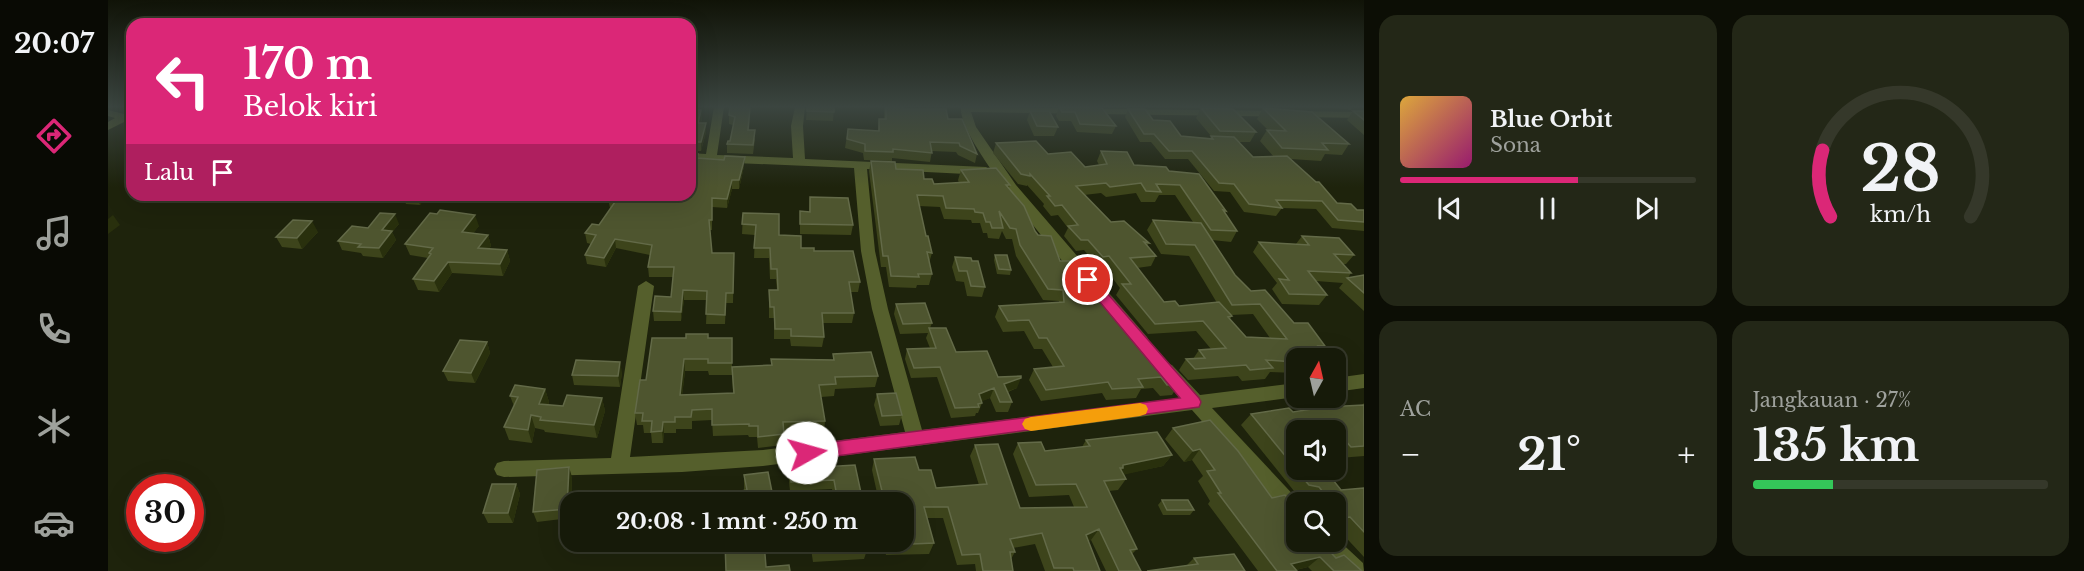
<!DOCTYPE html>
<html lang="id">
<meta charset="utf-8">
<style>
:root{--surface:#161a09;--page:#232717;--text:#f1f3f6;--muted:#9ea19c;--line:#35382a;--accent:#db2777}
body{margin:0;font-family:"Libre Baskerville",serif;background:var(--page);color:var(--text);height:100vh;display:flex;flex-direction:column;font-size:22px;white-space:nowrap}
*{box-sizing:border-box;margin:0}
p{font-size:20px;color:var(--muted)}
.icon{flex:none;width:33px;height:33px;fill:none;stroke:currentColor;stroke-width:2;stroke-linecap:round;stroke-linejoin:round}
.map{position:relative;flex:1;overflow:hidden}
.panel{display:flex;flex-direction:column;gap:15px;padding:15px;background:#0c0e05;width:720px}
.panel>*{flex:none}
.top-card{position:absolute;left:18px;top:18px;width:570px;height:183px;border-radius:18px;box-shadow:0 6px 24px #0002,0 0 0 2px var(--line);background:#db2777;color:#fff;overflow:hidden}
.needle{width:39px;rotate:8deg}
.controls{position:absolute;left:1178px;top:348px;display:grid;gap:12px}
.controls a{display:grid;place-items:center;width:60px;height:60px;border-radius:12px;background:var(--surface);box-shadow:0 6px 24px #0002,0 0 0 2px var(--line);font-size:30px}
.speed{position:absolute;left:18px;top:474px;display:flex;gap:12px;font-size:30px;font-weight:700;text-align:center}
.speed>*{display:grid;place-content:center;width:78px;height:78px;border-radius:50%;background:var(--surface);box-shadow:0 6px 24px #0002,0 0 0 2px var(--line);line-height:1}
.speed .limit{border:9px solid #d22;background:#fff;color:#111}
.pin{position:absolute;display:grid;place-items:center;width:51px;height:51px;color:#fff;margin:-26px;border:3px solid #fff;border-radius:50%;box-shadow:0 2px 6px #0007}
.me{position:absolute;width:66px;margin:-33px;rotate:83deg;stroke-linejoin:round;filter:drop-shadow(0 0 4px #0008)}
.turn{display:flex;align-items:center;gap:21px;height:126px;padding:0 18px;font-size:27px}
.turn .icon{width:78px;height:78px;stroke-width:2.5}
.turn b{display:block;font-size:42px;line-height:51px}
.then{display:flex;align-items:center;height:57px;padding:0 18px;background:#0003;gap:12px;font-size:22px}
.big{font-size:45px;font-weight:700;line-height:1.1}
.panel .tile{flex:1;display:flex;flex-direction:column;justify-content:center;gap:9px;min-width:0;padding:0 21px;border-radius:18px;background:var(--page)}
.panel .dial{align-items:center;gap:0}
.dial svg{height:156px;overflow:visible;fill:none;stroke:var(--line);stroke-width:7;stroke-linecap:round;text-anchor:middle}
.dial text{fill:var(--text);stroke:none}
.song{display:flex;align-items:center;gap:18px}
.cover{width:72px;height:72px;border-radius:9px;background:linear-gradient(135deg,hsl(40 70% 55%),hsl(320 70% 35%))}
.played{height:6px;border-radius:3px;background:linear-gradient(90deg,var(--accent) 60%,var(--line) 60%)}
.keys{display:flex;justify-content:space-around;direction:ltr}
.heat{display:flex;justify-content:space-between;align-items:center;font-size:33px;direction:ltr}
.charge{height:9px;border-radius:4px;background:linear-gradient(90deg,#34c759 27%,var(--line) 0)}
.panel .tiles{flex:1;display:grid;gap:15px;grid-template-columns:repeat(2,1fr)}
.trip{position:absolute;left:452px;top:492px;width:354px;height:60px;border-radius:18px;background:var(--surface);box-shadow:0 6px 24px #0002,0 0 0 2px var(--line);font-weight:700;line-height:60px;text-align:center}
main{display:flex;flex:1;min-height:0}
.tabs{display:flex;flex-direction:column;width:108px;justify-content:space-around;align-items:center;background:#090a04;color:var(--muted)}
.tabs .icon{width:42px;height:42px}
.tabs .on{color:var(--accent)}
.tabs b{font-size:27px;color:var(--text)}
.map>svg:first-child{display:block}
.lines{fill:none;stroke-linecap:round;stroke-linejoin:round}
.minor{fill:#555f2c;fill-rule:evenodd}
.wall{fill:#3d441b;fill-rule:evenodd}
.shaded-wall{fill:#29300d}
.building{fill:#4e552f;stroke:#636a48;stroke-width:1.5}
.route{fill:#db2777;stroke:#8e194d;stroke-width:1.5}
.slow{fill:#f59e0b}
</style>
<main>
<nav class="tabs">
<b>20:07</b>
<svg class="icon on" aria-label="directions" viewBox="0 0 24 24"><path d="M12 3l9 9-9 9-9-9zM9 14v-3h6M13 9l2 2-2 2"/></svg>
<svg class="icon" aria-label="music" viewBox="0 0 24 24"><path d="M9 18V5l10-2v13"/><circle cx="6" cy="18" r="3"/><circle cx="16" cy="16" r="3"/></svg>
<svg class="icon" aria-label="phone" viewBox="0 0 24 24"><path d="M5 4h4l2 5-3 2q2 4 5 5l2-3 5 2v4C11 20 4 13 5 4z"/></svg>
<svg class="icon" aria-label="climate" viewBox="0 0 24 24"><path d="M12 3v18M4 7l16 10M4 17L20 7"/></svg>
<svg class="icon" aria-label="car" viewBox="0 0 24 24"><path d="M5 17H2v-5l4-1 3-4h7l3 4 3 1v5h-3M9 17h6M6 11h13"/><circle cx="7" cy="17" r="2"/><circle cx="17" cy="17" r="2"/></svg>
</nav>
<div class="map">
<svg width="1256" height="571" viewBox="0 0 1256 571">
<rect width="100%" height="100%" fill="#1e230c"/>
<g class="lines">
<path class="minor" d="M606 107H616L609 155 685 158 683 126 687 107H697L695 126 697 159 878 167 884 171 878 175 759 169 767 251 780 309 814 430 1072 398 1050 370 1052 365 1058 363 1064 365 1092 395 1188 383V397L1104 408 1192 502H1188V521L1181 519 1084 410 655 466 574 472 396 477 389 475 386 469 389 463 396 461 503 458 530 286 538 281 546 286 522 457 655 450 797 432 764 309 753 251 746 168 582 161V153L598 154Z
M853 107 1256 112V118L863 112 868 127 908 185 1039 337 1041 341 1039 345H1027C996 309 848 146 853 107Z
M0 110 24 116V122L18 121 0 130V122L7 118 0 116Z
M1256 374V388L1227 392V378Z
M1227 537 1255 563 1256 571H1232L1210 549 1207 542H1227Z"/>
</g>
<path class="wall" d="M582 107H590L589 110 594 119 593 123H598V132L593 151H582Z
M642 107 641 130 647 139 645 154 619 153V144L622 141 625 125 621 124V115Z
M699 107H726L725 121 698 120Z
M776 107H795V109L840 119 869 154 867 163 850 155 848 152 824 151 822 162 784 158V161L756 160 755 153 737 148 740 129 770 131 771 119H776Z
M951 107 1008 126 1004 134 969 132 963 121H951L948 116Z
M1066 107H1121V108Z
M1138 107H1157L1156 108 1241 144 1234 155 1217 154 1213 161 1183 159 1229 203 1249 210H1256V231L1224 228 1208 209 1174 208 1168 216 1136 212 1122 192 1106 191 1080 159H1057L1043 142H1032L1017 117 1020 109 1045 120 1073 136 1102 138 1103 136 1088 118 1093 108 1148 132 1142 142H1130L1145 157H1166L1152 141 1159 130H1160L1149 119 1155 108H1139Z
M1219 107H1245L1243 110Z
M922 111 950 127 946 136H926L919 120Z
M1245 111H1256V135L1239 120Z
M888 143 940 154 977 167 991 165 989 161 993 151 1026 165 1061 171 1118 211 1117 213 1129 231 1123 242 1104 240 1127 275 1143 291 1217 346 1213 351 1188 358V373L1162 372 1157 379 1134 381 1130 376 1080 380 1071 370 1078 359H1085L1091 350 1103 349 1088 331 1040 334 1008 295 1012 288 996 267H990L976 250 968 251 956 236 960 228 950 215 943 216 935 206 936 204 919 185V186L910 184 885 153ZM993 193 998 197 1028 193 1033 202H1047L1051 195H1067L1085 222 1045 220 1039 230 1053 254 1081 256 1109 303 1071 306 1056 302 1029 268 1043 266 1048 256 1039 246 1041 243 1003 222 976 195ZM1145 314 1162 338 1138 337 1122 319 1124 316 1123 315Z
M590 158 636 166 631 189H624L619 208 604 207V230H602L604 253H626L625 303H618L617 324H598L599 300H576L573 321H546L545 311 563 297 565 277H541L540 267 542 255 508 248 498 267 479 264 477 255 483 244 479 243 477 233 491 225 503 208H502L500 198Z
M763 161 816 179 826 184 851 183 850 180 853 170 902 185 901 188 927 231 952 261 971 276 1017 327 1036 345 1071 384 1064 395 1052 396 1045 388 1033 389 1028 398 998 400 994 393 933 401 921 380 926 369 945 367 934 349H926L916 331 895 332 887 317 891 306 951 302V301L935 300 908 256 904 239H898L894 231 891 239 880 238 879 233H875L872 223H864L863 220 836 219 832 207 811 206 818 236 824 253 821 263 824 274 821 285H809L808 288 781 287 778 267H773L761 171Z
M243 195H272L268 199H263L261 202H246Z
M294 195H319L312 205 298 204Z
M702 197 745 225 743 235 692 234V211L701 212Z
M635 213 693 248 706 251 752 282 750 292H742L746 313 744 323H715L716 337 714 347 683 346 682 339H666V318H661V290H669L668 279H662L661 258H646L647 235 634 234Z
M291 224 284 232 288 240 275 258 255 256 253 253 234 250 230 241 260 228Z
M371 226 365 233 380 235 383 246 381 249 399 250 402 261 395 276 344 273 331 292 310 290 305 279 320 258 302 255 297 244Z
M210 232 194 249 174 247 168 237Z
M1194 236 1246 255 1238 264H1235L1243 273 1240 278 1256 275V311L1231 288 1235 283 1208 281 1219 295 1211 305 1174 304 1164 289 1169 283 1145 252 1151 242 1188 244Z
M887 255 903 270 902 275 889 274 886 260Z
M847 257 864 261 877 287 874 297 859 296 856 282 848 281 844 267Z
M788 304 824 323 822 328 848 352 909 388 900 392 904 402 900 412H888L882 398 873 401 874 403 870 413H868L867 416 843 418 829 377 803 378 797 359 799 349 822 348 818 338 820 333 792 334 786 314Z
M578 338H624V367L663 365V359L725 360V354L770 376 767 387 727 389 726 396 713 397 717 421 716 432 676 433 675 445 650 448 649 437H641L640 435 605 436 604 420 584 421V429H568V433H556L555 443H544L543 433H536L535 425H529L527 413 538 380ZM577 371H600L601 375H624L625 393 574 395Z
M379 342 382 353 367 383 340 381 335 371Z
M514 372 512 387 466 385 464 375Z
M437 389 441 402 440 405 455 406 494 398 497 411 489 438 437 432 436 430 427 428 424 443 401 440 396 427 406 406 402 396Z
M769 394 794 415 791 425 772 426 766 405Z
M1256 403V456L1231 458 1227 453V430L1188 470H1224L1220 473 1233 490 1256 488V557L1229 528H1227V502H1203L1199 498 1190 496 1133 425 1143 414 1185 412 1254 405Z
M1102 420 1188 542 1228 558 1254 571H1204L1200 567 1188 570 1189 571H1150L1100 504 1102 501 1090 481 1095 476 1084 460 1076 462 1057 439 1065 428Z
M978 440 1064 455 1055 466 1016 474 1018 479 1010 490 1000 491 1029 549 1024 554 1033 571H998L983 540 980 541 992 571H937L927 544 905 548 907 552 903 559 905 571H868L867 564 849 565 835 518H819L826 543 821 554 778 555 775 542H795V502H771L764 470 766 459 811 470 828 488 871 485 862 456 867 445 912 508 966 507 961 495 921 497 905 454 910 443 937 451 974 447Z
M681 462 714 467 755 502H726L724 489 682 491 680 472Z
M636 475 666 502H595V497L636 490Z
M464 477 463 502H462V518L429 522 425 512Z
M408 484 412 494 405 523H380L375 513Z
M1054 500 1086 510 1082 515H1055L1050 505Z
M702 542H757L759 550 756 559 705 562Z
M1086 558 1137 571 1078 566Z"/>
<path class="shaded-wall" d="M593 110 594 119 591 132 590 123Z
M598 123V132L593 151V142Z
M637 157 636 166 631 189V180Z
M624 180V189L619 208V199Z
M257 195H261L263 199 261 202Z
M266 195H272L268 199Z
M308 195H319L312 205Z
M287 214 291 224 284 232 288 240 275 258 271 248 274 230Z
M5 215 12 225 0 234V219Z
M367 215 371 226 358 243 354 232Z
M204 221 210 232 194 249 189 238Z
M380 235 383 246 374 260 370 248Z
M507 239 508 248 498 267 496 258Z
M399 250 402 261 395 276 392 264Z
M340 262 344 273 331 292 326 281Z
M575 290 576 300 573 321V312Z
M379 342 382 353 367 383 363 373Z
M576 359 577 371 573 406 572 395Z
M512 362 514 372 512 387 510 376Z
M913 378 909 388 892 394 896 384Z
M886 388 882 398 867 404 871 394Z
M437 389 441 402 435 417 431 404Z
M494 398 497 411 489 438 486 425Z
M423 415 427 428 424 443 420 430Z
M555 422 556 433 555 443 554 431Z
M1092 449 1084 460 1076 462 1085 451Z
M1064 455 1055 466 1010 476 1015 468V465Z
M461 467 464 477 463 502H462V518L459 509Z
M408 484 412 494 405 523 400 513Z
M991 529 983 540 970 546 978 535Z
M1212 557 1200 567 1183 571V564Z"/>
<path class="building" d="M582 107H587V110H593L590 123H598L593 142H582Z
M622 107H642L640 130H647L645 145 619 144 620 141H622L627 117 621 115Z
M699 107H726V112L699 111Z
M778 107H795V109H838L840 119H854L869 154 852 146 851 143 822 142 824 153 785 149V152L757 151V144L739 139 740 129 771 131V119H778Z
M951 107 994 108 1008 126 972 124 967 112H954Z
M1093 108 1125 109 1148 132 1112 131Z
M1155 108 1204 112 1241 144 1214 143 1220 150 1174 148 1159 130 1178 131Z
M1020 109H1037L1045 120 1062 121 1073 136 1105 139 1103 136 1126 137 1145 157 1179 156 1208 182H1211L1229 203 1243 204 1249 210H1256V222L1230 220 1214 201 1168 200 1174 208 1141 204 1126 184 1111 183 1084 151H1061L1046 134H1036Z
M922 111H941L950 127 929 126Z
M1245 111H1256V120Z
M928 141 940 154 963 152 977 167 999 164 993 151 1019 152 1026 165 1058 167 1061 171 1091 174 1118 211 1115 210 1129 231 1103 230 1072 185 1048 184 1053 192 1038 191 1033 183 1002 187 998 183 968 186 1003 222 1016 221 1041 243 1036 242 1048 256 1022 258 1056 302 1067 301 1071 306 1111 302 1124 316 1120 317 1138 337 1179 339 1152 304 1124 305 1087 245 1058 244 1045 220 1093 223 1127 275 1143 291 1157 290 1186 323H1200L1217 346H1210L1219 358H1188V362L1158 360 1165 368 1142 370 1138 365 1087 369 1078 359 1097 358 1091 350 1118 348 1095 321 1047 324 1014 284H1023L1001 256 995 257 980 240H973L960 226 970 225 954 205 947 206 939 196H942L922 174V176L913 174 888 143Z
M582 154H590L589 158 616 160 617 156 637 157 631 180H624L619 199 604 198V220H601L604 253H626L625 293H618L617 315 598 314 599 291 575 290 573 312 545 311 547 296 563 297 566 267H540L544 245 507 239 496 258 477 255 488 235 477 233 484 224 491 225 509 199 500 198 502 195H582Z
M763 161 787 162 788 169 815 170 816 179H824L826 184 861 182 853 170 888 168 902 185H898L916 206 927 231 930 235 943 236 952 261H963L971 276H975L986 293 993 292 1017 327H1023L1036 345H1038L1053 364H1055L1071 384 1059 385 1053 377 1030 379 1035 387 1004 389 1000 382 938 390 926 369 956 366 939 338H931L921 320 900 321 891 306 956 302 955 290 940 289 912 245 908 229 902 228 891 211 895 228H884L882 222H878L875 213 867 212 866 209 838 208 835 196 809 195 818 236H820L824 253 819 252 824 274H810L811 277 783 276 780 256H775Z
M702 197 740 198 745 225 692 224V211L702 212Z
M332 210 367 215 354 232 380 235 370 248 399 250 392 264 340 262 326 281 305 279 323 254 321 253 325 248 297 244 322 213 329 214Z
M272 213 287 214 274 230 284 231 271 248 250 247 253 244 230 241 244 226 260 228Z
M635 213 671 214V235L693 236V248H706V251H745L752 282H741L746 313H714L716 337 683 336V329H667L666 307H662L661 290H670L669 269H663L662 248H646L648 225 634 224Z
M185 220 204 221 189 238 168 237Z
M1194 236 1231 238 1246 255 1226 254 1243 273 1200 271 1219 295 1181 294 1171 279 1181 280 1151 242 1201 245Z
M887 255H899L903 270 891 269Z
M847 257 863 258 864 261H870L877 287 863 286 859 271H851Z
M1256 275V293L1239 278Z
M817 303 824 323 795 324 788 304Z
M821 328H838L848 352 879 351 890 377 913 376V378L896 384 904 402H892L886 388 871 394 874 403 870 404 871 407 847 408 832 367 806 368 799 349 828 348Z
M578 334H600V338H624V363H600V359H576L572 395 626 393 624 367 664 365 663 359 726 360 725 354 763 352 770 376 727 377 728 384 711 385 717 421 675 422 676 434 650 437V426H641V424L604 425V409L584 410 583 417H567V422H555L554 431 543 432 544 421H534L535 413H527L532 380H538L544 338H578Z
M352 340 379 342 363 373 335 371Z
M468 360 512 362 510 376 464 375Z
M407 385 437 389 431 404 455 406 459 395 494 398 486 425 432 420 433 417 423 415 420 430 396 427 410 397 402 396Z
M788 393 794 415 774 416 769 394Z
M1256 405V446L1243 447 1237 440 1227 442V430H1188V469L1143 414 1181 408 1185 412 1217 407Z
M1102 420 1130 451 1164 498 1177 495 1188 506V542H1213L1228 558 1236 555 1254 571H1226L1212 557 1183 564 1189 571H1169L1110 493H1113L1099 471 1107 470 1092 449 1085 451 1065 428Z
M1049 432 1064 455 1015 465V468H1012L1018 479 996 481 1029 549 1022 550 1033 571H1011L991 529 978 535 992 571H966L965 568H946L934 533 902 539 907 552H902L905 571H875L872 554 854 555 840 507H816L826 543 781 545 780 542H795V502H790L789 495H775L766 459 807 457 811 470H823L828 488 879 484 867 445 890 444 912 508 979 507 968 484 928 485 910 443 933 442 937 451 982 446 978 440Z
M713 460 714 467 747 465 755 502H730L726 480 683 482 681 462Z
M461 467 459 509 425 512 429 470Z
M1188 470H1217L1233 490 1256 488V532L1242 517 1235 518 1227 507V502H1223L1211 487 1201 485Z
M660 472 666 502H596L595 497 639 490 636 475Z
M384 484H408L400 513H375Z
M1054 500H1080L1086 510H1059Z
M617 542H656L658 567 681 565 682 571H618Z
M705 542H757L759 550 707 553Z
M1126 554 1137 571H1039L1090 564 1086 558Z"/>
<linearGradient id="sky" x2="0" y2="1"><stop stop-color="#101307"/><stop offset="0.57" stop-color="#3b4540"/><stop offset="1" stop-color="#3b4540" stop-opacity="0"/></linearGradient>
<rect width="1256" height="187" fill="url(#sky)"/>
<path class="route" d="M980 275 985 277 1091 398 1093 402 1091 407 699 460 693 458 690 453 693 447 699 445 1072 398 976 283 974 280 976 277Z"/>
<path class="slow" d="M1032 403 1038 405 1040 409 1038 414 1032 416 923 431 917 429 914 424 917 419 923 417Z"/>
</svg>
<div class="controls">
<a><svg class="needle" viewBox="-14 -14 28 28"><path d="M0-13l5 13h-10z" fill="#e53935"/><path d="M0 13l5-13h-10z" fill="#9ea19c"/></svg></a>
<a><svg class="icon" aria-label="sound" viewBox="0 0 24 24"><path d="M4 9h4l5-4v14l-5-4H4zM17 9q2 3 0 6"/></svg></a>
<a><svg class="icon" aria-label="search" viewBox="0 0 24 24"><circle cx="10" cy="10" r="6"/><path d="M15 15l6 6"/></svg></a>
</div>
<div class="speed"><div class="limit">30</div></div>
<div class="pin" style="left:980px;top:280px;background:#d93025"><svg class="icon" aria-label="arrive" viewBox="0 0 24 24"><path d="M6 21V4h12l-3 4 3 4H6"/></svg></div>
<svg class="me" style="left:699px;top:453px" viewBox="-20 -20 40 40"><circle r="19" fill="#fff"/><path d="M0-13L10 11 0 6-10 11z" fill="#db2777"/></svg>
<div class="trip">20:08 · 1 mnt · 250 m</div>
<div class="top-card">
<div class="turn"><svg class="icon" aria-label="left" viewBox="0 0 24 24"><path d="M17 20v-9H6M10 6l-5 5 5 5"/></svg><div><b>170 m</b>Belok kiri</div></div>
<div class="then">Lalu<svg class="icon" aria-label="arrive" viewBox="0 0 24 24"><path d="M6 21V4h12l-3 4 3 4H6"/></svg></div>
</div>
</div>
<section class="panel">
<div class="tiles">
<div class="tile">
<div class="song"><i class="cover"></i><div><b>Blue Orbit</b><p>Sona</p></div></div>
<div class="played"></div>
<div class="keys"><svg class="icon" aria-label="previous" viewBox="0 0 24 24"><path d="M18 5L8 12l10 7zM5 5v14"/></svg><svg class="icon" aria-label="pause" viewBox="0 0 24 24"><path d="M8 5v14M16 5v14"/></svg><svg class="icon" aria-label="next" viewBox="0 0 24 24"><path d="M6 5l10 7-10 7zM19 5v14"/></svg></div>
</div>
<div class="tile dial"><svg viewBox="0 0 100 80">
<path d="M14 69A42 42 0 1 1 86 69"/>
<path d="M14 69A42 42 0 0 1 10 35" stroke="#db2777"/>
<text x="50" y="56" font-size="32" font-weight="700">28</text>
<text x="50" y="72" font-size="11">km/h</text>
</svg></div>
<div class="tile"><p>AC</p>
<div class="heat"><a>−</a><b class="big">21°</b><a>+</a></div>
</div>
<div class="tile"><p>Jangkauan · 27%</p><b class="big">135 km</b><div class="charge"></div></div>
</div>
</section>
</main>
